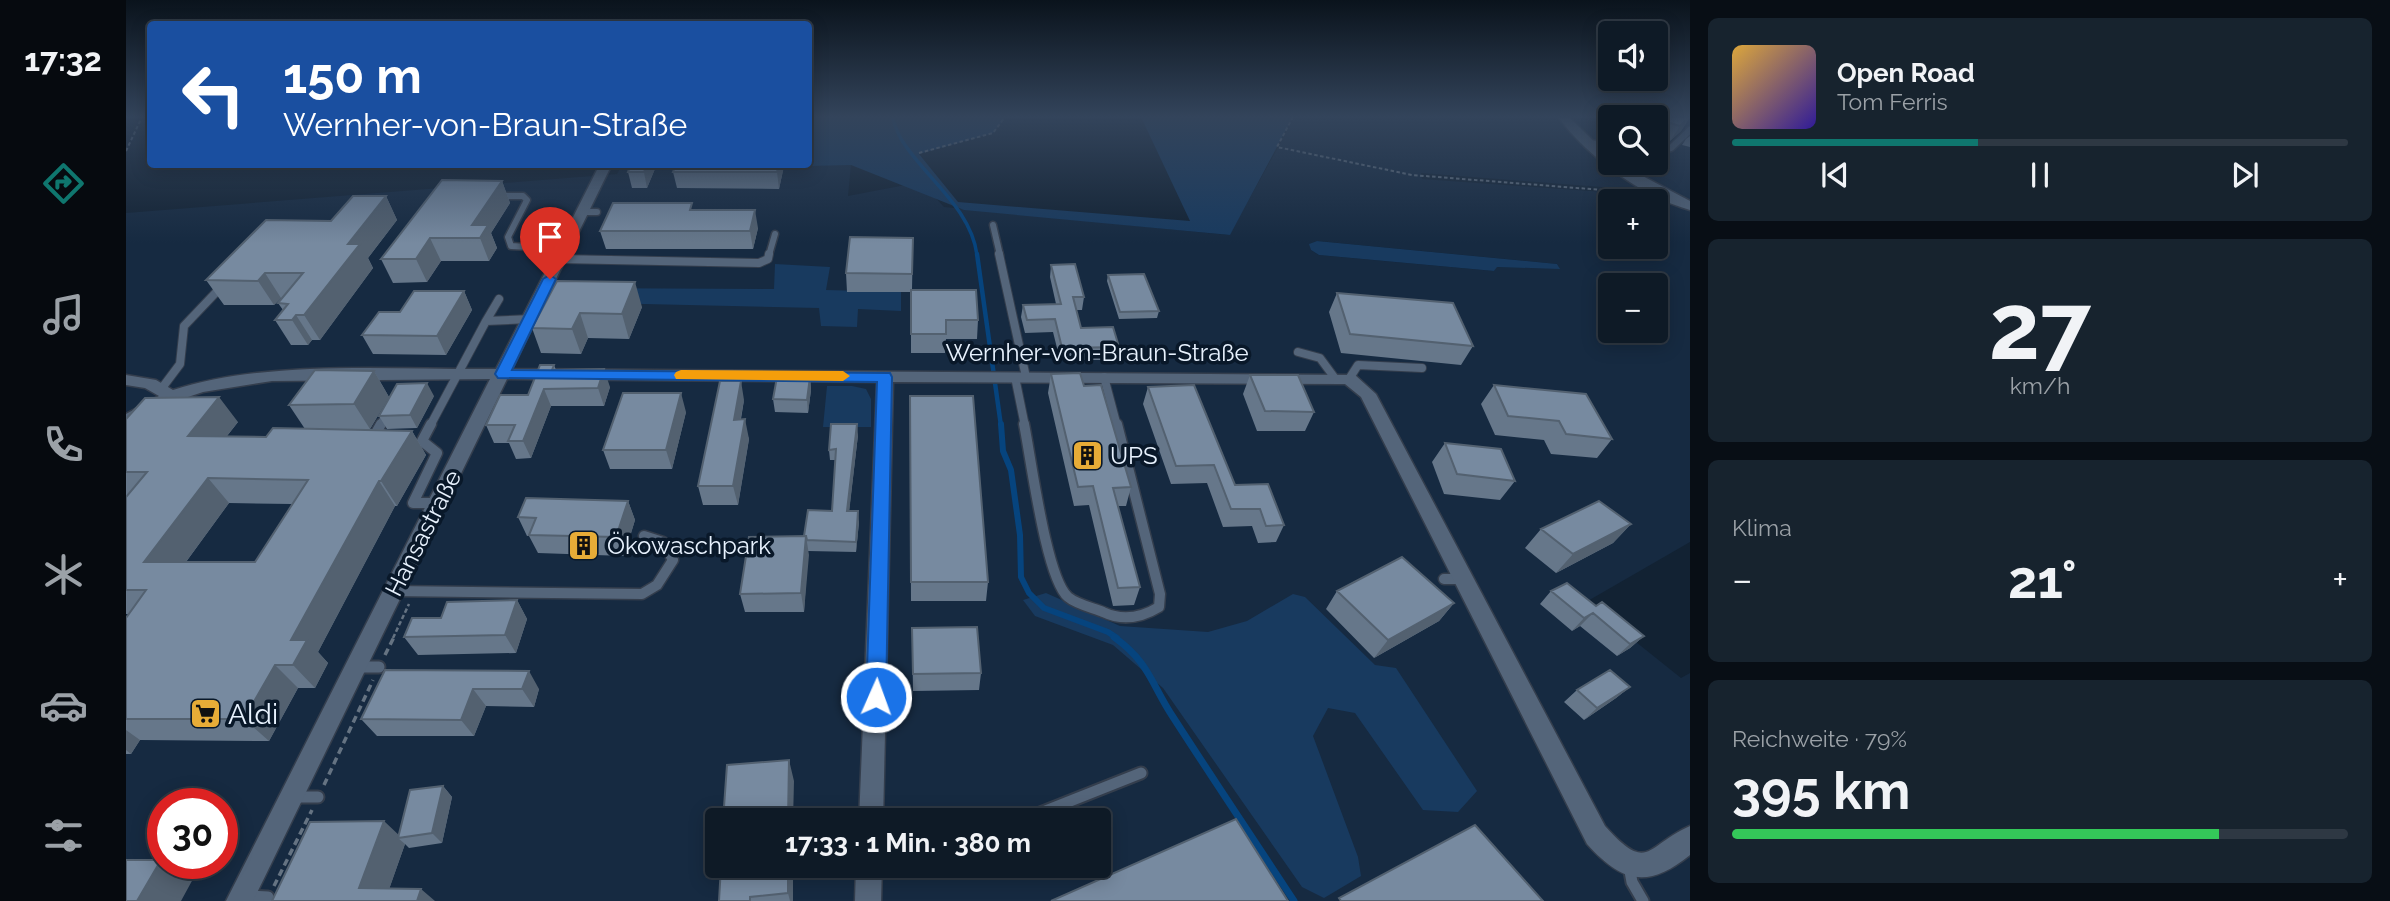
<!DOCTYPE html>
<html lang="de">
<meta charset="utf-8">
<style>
:root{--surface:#0e1a26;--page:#17232e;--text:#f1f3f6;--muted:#9ba1a7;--line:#2e3843;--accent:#0f766e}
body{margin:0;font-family:Raleway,sans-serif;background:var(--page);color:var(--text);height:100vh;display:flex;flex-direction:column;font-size:26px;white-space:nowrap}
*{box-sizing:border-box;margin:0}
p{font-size:23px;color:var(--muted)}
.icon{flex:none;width:38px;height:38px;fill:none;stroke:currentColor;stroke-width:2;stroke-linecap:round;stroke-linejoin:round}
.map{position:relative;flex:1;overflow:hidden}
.panel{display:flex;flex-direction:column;gap:18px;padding:18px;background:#080e15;width:700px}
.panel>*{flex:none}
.hud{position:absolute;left:21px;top:21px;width:665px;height:147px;border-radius:7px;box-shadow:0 4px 18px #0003,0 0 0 2px var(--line);background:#1a4fa0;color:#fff;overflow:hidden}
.controls{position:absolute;left:1472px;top:21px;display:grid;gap:14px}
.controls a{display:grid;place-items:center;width:70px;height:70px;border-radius:7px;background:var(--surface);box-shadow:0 4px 18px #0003,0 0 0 2px var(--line);font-size:35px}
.speed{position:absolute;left:21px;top:788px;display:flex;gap:14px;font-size:35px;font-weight:700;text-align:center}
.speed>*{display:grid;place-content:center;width:91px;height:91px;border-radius:50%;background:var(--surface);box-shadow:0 4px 18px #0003,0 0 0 2px var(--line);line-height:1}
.speed .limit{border:10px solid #d22;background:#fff;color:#111}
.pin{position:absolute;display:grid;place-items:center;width:60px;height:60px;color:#fff;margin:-72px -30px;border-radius:50% 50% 50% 0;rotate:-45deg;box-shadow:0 0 7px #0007}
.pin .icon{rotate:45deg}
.me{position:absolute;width:77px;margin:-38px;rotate:2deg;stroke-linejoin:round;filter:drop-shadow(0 0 5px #0008)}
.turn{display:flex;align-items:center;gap:24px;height:147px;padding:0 21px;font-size:32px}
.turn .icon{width:91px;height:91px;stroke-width:2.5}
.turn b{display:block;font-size:49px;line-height:60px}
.big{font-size:52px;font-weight:700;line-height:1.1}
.panel .tile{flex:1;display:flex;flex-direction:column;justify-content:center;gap:10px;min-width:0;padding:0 24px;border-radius:10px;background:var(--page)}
.panel .dial{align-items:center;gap:0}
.dial b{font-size:91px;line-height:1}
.song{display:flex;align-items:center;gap:21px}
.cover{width:84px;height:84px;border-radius:10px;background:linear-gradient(135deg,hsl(40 70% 55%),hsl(250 70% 35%))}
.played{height:7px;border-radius:4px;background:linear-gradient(90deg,var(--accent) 40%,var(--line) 40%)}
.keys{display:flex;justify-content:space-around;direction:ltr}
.heat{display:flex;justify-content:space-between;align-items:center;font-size:38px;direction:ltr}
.charge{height:10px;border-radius:5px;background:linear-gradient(90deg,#34c759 79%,var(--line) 0)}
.trip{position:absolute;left:579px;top:808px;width:406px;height:70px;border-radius:7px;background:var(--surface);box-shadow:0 4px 18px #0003,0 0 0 2px var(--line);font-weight:700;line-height:70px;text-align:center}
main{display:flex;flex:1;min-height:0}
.tab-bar{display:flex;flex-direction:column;width:126px;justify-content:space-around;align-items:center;background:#060a0f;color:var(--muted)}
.tab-bar .icon{width:49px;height:49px}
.tab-bar .current{color:var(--accent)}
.tab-bar b{font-size:32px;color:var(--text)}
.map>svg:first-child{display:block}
.built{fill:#162a41;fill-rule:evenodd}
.green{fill:#183a5f}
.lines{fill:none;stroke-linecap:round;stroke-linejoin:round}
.stream-far3{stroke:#06447e;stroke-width:3.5}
.stream-far2{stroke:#06447e;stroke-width:4.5}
.stream-far1{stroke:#06447e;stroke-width:6}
.stream{stroke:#06447e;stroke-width:7}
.lane-far3-casing{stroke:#343e4d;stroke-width:9}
.lane-far2-casing{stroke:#343e4d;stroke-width:10}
.lane-far1-casing{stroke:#343e4d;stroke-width:13}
.lane-casing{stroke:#343e4d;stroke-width:15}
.street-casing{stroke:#343e4d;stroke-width:3}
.path-far2{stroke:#657382;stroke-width:2;stroke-dasharray:3.5 2.5;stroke-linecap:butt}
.path-far1{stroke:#657382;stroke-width:2.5;stroke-dasharray:4.5 2.5;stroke-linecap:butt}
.path{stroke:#657382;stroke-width:3.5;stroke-dasharray:7 4.5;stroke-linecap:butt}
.lane-far3{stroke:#54657a;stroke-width:6}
.lane-far2{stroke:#54657a;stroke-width:8}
.lane-far1{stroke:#54657a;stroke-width:10}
.lane{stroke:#54657a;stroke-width:11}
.street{fill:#54657a;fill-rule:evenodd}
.wall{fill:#66778a;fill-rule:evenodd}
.shaded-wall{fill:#536170}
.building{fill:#778aa0;stroke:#536170;stroke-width:2;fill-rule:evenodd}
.route{fill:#1a73e8;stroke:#114b97;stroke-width:2}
.slow{fill:#f59e0b}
.labels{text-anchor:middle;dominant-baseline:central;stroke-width:7;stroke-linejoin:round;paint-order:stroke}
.street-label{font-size:24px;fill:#e8f2fe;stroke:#091829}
.poi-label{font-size:24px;fill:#e8f2fe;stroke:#091829;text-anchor:start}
.near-poi-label{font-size:28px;fill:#e8f2fe;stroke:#091829;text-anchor:start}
</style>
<main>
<nav class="tab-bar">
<b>17:32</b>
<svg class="icon current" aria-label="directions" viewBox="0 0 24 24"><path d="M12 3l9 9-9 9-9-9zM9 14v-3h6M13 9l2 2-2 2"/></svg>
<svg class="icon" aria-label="music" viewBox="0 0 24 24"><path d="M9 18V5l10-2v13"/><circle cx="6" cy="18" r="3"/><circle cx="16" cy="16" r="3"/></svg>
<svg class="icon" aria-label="phone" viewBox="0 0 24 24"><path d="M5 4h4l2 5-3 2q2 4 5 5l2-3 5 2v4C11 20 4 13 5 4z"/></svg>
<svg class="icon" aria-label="climate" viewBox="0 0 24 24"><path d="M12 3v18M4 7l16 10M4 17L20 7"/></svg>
<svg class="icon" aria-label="car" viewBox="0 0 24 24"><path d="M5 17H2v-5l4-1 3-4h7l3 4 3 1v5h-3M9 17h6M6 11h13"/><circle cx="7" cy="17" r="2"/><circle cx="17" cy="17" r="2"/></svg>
<svg class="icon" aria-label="filters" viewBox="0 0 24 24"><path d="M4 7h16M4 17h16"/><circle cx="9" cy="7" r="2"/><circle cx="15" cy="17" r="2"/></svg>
</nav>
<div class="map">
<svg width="1564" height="901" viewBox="0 0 1564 901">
<rect width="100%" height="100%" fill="#122233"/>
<path class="built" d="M1169 117H1564V200L1525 182 1501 189 1295 173 1296 179 1534 196 1564 210V542L1460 602 1555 678 1564 673V901H0V213L491 174 496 165H725L722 196 795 182 818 207 1103 235ZM1484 117H1530V163H1484ZM1484 201H1530V247H1484ZM1191 241 1431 264 1433 268 1370 267 1368 271 1193 255 1185 250 1184 244ZM1484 285H1530V331H1484ZM37 803H96V863H37ZM592 821H973V866H592Z"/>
<path class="green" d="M683 117H988L879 118 867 133 793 154 832 202 1064 221 1015 117H1167L1104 235 838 210 725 165 681 166 678 165 682 164Z
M1191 241 1431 264 1434 269 1371 267 1368 271 1193 255 1185 250 1183 244Z
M649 264 704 267 700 290 775 292V311L732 309 731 327 695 326 693 308 431 302 438 288 648 289Z
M701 386H726L740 389 745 399V427H697Z
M920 593 994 626 1082 632 1121 621 1167 594 1179 597 1249 665 1270 668 1351 791 1332 812 1297 810 1229 713 1202 708 1187 736 1232 857 1235 876 1198 898 1176 887 1037 688 987 645 909 616 897 600Z"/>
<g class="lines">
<path class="stream-far3" d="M766 117C769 125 772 135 777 142 801 179 845 209 851 255"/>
<path class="stream-far2" d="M851 254 875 426"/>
<path class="stream-far1" d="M875 424 877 451 885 470 894 535 895 577 903 593 918 608 982 632 991 638"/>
<path class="stream" d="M988 637C1024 663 1025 684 1047 717 1087 779 1128 840 1168 901"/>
<defs>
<path id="lane-far3" d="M1482 117 1484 119
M1461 143 1484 145
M1530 151 1545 148 1564 130
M370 196H397L401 200 382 237 385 246 438 249
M457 212H471
M867 225 874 255
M643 255 649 234"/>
<path id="lane-far2" d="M873 254 900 377
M434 259 633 263 642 259 643 254
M360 321 373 299
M1172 352 1194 358 1208 377
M889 377 899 426
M978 377 991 426
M1223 379 1232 365 1296 368
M36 388 54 364 58 326 97 285
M254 426 262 412
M304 426 360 321 404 319"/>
<path id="lane-far1" d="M305 424 296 441 311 453 287 503H312
M898 424C905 458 920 578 942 597 950 604 967 608 977 612 996 621 1015 618 1033 607L1034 594 991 424
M246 440 255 424
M1318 579H1336
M268 591 516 594 531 585 547 560 537 542 518 536"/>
<path id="lane" d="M231 667H253
M166 797H192
M894 821 1015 773
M1503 866 1506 882 1517 901
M120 896 142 897"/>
<path id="street" d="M1432 117H1443L1484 157V163H1492L1564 201V210C1515 196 1462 157 1432 117Z
M474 164H486L386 369 1229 375 1250 394 1479 826C1523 875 1520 845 1564 826V855C1522 889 1496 883 1461 844L1235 397 1219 384 767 382 757 821H733L751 382 381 379 127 901H100L364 379 146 381 77 392 50 401 0 427V414L33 396 19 388 0 385V375L30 380 47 390C144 359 268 370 370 369Z
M730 866H756L755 901H729Z"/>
</defs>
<use href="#lane-far3" class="lane-far3-casing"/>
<use href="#lane-far2" class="lane-far2-casing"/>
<use href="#lane-far1" class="lane-far1-casing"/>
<use href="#lane" class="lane-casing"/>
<use href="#street" class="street-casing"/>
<path class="path-far2" d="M1167 117 1151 147 1286 175 1502 192
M0 151 16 117
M793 153 867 133 879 117"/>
<path class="path-far1" d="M267 638 283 604"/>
<path class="path" d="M259 655 268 637
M198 785 247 680
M148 886 186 810"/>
<use href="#lane-far3" class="lane-far3"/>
<use href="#lane-far2" class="lane-far2"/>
<use href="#lane-far1" class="lane-far1"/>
<use href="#lane" class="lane"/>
<use href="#street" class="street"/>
</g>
<path class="wall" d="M1513 117H1564L1555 131 1544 141 1530 137V117Z
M1564 136V147L1556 145 1560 139Z
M531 164 521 188H506L502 172Z
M658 166 653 189 551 188 547 172Z
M376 181 384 203 365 233 371 248 363 261H315L301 282 267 283 255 259Z
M260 196 271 220 242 258 247 268 194 340H186L182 345H165L149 320 157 310 152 303 156 298H155L148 305H98L80 280Z
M632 228 627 249H480L474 231Z
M787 238 786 290 852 320 851 339H820L819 353H785V292H721L720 273Z
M925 265 958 297 956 310H950L955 328 993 347 990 360H934L927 332 899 333 895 317 897 305 930 304 924 277Z
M982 275 1033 311 1031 318 993 319 981 281Z
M431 281 516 307 503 339 462 338 455 354 415 353 406 328Z
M338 291 346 310 320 355 247 354 236 335 274 312Z
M1211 293 1347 346 1335 365 1215 353 1203 312Z
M428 365 430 370 484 387 478 406H425L405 458 390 459 383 443H368L360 425 402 395Z
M248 371 263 397 244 429 286 431 300 455 271 506H269L192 652 202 663 189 688H172L143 741 14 740 5 754H0V618L3 614H0V419L112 422 101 436 140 437 179 429 163 405ZM103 503 166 504 129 562H60Z
M925 374 958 386 1005 487 1000 506H992L1014 587 1008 605 987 606 963 505 948 506 922 393Z
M1124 375 1188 412 1179 431H1131L1117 394Z
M684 377 685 390 682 413 649 412 647 399Z
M1368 385 1486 439 1471 458 1425 454 1418 440 1369 435 1355 404Z
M1022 387 1109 485 1158 525 1150 542 1132 543 1126 526 1097 527 1081 483 1045 484 1017 404Z
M308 396 291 428 261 429 253 416Z
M784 396 862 582 860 601H785Z
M618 400 615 419 623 439 612 505H577L572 486Z
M560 412 546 469H484L477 450Z
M732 435 723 511 733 522 730 552 682 551 678 612H619L614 594 706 511 710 460H704L703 450Z
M1319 443 1389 481 1374 500 1318 494 1306 462Z
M502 501 509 520 498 556 412 553 403 536H401L392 517Z
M1505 524 1487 543 1430 573 1399 548 1415 529Z
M1211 591 1328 603 1313 621 1248 658 1200 609Z
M1425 591 1470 606 1518 636 1504 648 1491 656 1454 626 1446 631 1414 604Z
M391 600 401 619 390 653 292 655 278 637 315 618Z
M786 628 855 673 853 690 787 691Z
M259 670 413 689 408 707 360 706 348 736H251L235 719Z
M1504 687 1490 698 1458 720 1438 702 1451 690Z
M317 786 326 797 316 843 283 848 279 844 263 889 146 901 273 835Z
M595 866H667V901H593Z"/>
<path class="shaded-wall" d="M1564 117 1555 131 1544 141 1554 126Z
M521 164H531L521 188 518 172Z
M653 164H658V166L653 189 651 172Z
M376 181 384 203 365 233 371 248 363 261 354 238 346 225Z
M260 196 271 220 242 258 247 268 194 340 178 315 222 244Z
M629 210 632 228 627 249 624 231Z
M304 238 315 261 301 282 290 259Z
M139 273 155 298 148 305 132 281Z
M509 282 516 307 503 339 496 314Z
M338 291 346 310 320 355 311 336Z
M454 313 462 338 455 354 446 329Z
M170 315 186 340 182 345 166 320Z
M478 369 484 387 478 406 472 388Z
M248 371 263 397 244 429 228 404Z
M684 377 685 390 682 413 681 400Z
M615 381 618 400 611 439 608 420Z
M301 383 308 396 291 428 284 415Z
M418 389 425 406 405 458 397 441Z
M555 393 560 412 546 469 540 450Z
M93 397 112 422 82 460 62 436Z
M619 419 623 439 612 505 607 486Z
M731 424 732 435 722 522 721 511Z
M286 431 300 455 271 506 255 481Z
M82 478 103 503 43 585 18 562Z
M253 481 269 506 192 652 202 663 189 688 167 665 165 640Z
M502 501 509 520 498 556 490 537Z
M732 511 733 522 730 552V542Z
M1505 524 1487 543 1430 573 1447 554Z
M680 536 683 555 678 612 675 593Z
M391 600 401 619 390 653 379 635Z
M1328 603 1313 621 1248 658 1262 640Z
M1467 613 1454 626 1446 631 1458 618Z
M1518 636 1504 648 1491 656 1504 644Z
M149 665 172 688 143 741 118 719Z
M403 671 413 689 408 707 396 689Z
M1504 687 1490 698 1458 720 1471 708Z
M347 689 360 706 348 736 335 720Z
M0 730 14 740 5 754 0 750Z
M663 760 668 781 667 821H662Z
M317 786 326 797 316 843 306 833Z
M258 821 276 838H272L279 844 259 901 233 888Z
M35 860 37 861V863H40L67 879 55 901H11Z
M662 866H667V901H664L662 893Z
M295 889 309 901H291Z"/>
<path class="building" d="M1524 117H1523H1563L1554 126 1530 119V117Z
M505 164H521L518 172H502Z
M550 164H653L651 172H547Z
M316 180 376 181 346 225H362L354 238H304L290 259H255Z
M227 196H260L222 244H234L178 315H170L166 320H149L162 304 152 303 177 273H139L132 281 80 280 140 220 205 221Z
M487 203H566L564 210H629L624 231H474Z
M724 237 787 238 786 274 720 273Z
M949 264 958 297H947L955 328 987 327 993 347 936 348 929 319 901 320 897 305 935 304 925 265Z
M1018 274 1033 311 994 312 982 275Z
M431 281 509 282 496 314 454 313 446 329 406 328Z
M785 290H850L852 320H820V334H785Z
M288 291H338L311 336 236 335 253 312H274Z
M1211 293 1327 303 1347 346 1224 334Z
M414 365H428L426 370 478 369 472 388 418 389 397 441H382L389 425H360L374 395H402Z
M189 370 248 371 228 404 163 405Z
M954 373 958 386 975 385 1005 487 987 488 1014 587 992 588 967 486 952 487 925 374Z
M1124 375H1172L1188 412 1139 411Z
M651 377H684L681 400 647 399Z
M594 381H615L608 420 619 419 607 486H572Z
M301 383 284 415 253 416 271 384Z
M1068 385 1109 485 1142 484 1158 525 1140 526 1134 509H1105L1088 465 1050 466 1022 387Z
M1368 385 1460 394 1486 439 1440 434 1433 421 1382 416Z
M497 393H555L540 450H477Z
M784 396H847L862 582H785Z
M93 397 62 436 140 437 147 428 286 431 255 481H253L165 640H181L167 665H149L118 719H0V618L20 590H0V497L21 472H0V419L19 398ZM82 478 182 480 129 562H18Z
M705 424H731L721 511H732L730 542 681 540 680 536H678L682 510 706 511 710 449 703 450Z
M1319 443 1375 449 1389 481 1331 474Z
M400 498 502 501 490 537 403 535 410 518 392 517Z
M1473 501 1505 524 1447 554 1415 529Z
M680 536 675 593 614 594 623 537Z
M1276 557 1328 603 1262 640 1211 591Z
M1441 583 1470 606 1476 602 1518 636 1504 644 1467 613 1458 618 1425 591Z
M391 600 379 635 278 637 286 618H315L321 602Z
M851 627 855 673 787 674 786 628Z
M259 670 403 671 396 689H347L335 720 235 719Z
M1484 670 1504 687 1471 708 1451 690Z
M663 760 662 821H597L601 765Z
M317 786 306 833 272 838 284 790Z
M1110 819 1162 901H925Z
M258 821 233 888 295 889 291 901H146L184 822Z
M1349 825 1417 901H1215L1213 898Z
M0 860H35L11 901H0Z
M595 866H662V893L624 897V901H593Z"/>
<linearGradient id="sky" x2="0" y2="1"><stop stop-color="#0a131c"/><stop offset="0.48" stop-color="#33445b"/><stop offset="1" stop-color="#33445b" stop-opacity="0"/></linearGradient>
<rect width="1564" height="243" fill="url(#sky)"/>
<path class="route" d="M424 275 430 279 386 370 764 373 766 377 760 697 757 704 750 706 743 704 740 697 751 382 372 378 369 374 417 279Z"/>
<path class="slow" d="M555 370 717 371 724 376 717 381 550 379 548 375 550 372Z"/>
<defs>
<symbol id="building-square" viewBox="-11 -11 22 22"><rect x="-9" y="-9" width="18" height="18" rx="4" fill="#e7ac37" stroke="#091829"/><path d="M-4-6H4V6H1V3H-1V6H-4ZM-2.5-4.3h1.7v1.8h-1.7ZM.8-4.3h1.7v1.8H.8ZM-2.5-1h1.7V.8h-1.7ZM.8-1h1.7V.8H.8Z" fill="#111"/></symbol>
<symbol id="supermarket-square" viewBox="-11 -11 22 22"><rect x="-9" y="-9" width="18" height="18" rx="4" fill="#e7ac37" stroke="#091829"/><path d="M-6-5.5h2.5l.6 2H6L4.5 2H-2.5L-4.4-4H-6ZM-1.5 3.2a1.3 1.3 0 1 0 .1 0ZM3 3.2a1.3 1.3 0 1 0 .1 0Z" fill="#111"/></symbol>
</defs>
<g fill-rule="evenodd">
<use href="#building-square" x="944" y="438" width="35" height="35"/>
<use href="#building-square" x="440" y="528" width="35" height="35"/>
<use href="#supermarket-square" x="62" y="696" width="35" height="35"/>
</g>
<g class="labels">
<g class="street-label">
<text x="971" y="352">Wernher-von-Braun-Straße</text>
<text transform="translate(297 533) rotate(-63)">Hansastraße</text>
</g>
<g class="poi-label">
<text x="984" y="455">UPS</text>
<text x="481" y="545">Ökowaschpark</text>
</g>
<g class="near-poi-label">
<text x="102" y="714">Aldi</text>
</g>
</g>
</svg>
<div class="controls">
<a><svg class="icon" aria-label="sound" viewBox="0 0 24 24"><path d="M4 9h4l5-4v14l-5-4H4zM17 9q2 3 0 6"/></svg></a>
<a><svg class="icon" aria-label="search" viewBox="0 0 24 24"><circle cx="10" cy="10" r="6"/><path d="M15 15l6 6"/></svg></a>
<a>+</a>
<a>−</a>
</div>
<div class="speed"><div class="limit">30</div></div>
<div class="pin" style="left:424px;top:279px;background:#d93025"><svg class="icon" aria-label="arrive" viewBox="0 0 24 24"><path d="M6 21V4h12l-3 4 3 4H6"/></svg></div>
<svg class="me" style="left:750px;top:697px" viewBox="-20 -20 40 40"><circle r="17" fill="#1a73e8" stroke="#fff" stroke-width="3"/><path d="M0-11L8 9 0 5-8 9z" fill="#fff"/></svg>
<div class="trip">17:33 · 1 Min. · 380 m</div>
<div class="hud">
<div class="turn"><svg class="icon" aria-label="left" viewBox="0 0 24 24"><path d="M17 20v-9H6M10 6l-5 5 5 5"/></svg><div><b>150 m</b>Wernher-von-Braun-Straße</div></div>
</div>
</div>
<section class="panel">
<div class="tile">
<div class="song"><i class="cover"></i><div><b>Open Road</b><p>Tom Ferris</p></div></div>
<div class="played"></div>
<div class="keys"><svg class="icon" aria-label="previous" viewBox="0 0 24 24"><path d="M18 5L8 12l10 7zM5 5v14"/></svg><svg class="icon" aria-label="pause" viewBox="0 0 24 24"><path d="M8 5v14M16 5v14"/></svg><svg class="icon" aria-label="next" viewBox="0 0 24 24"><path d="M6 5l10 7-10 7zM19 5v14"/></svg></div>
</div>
<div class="tile dial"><b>27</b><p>km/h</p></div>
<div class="tile"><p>Klima</p>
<div class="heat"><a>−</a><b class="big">21°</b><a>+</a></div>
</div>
<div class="tile"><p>Reichweite · 79%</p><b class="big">395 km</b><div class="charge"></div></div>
</section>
</main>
